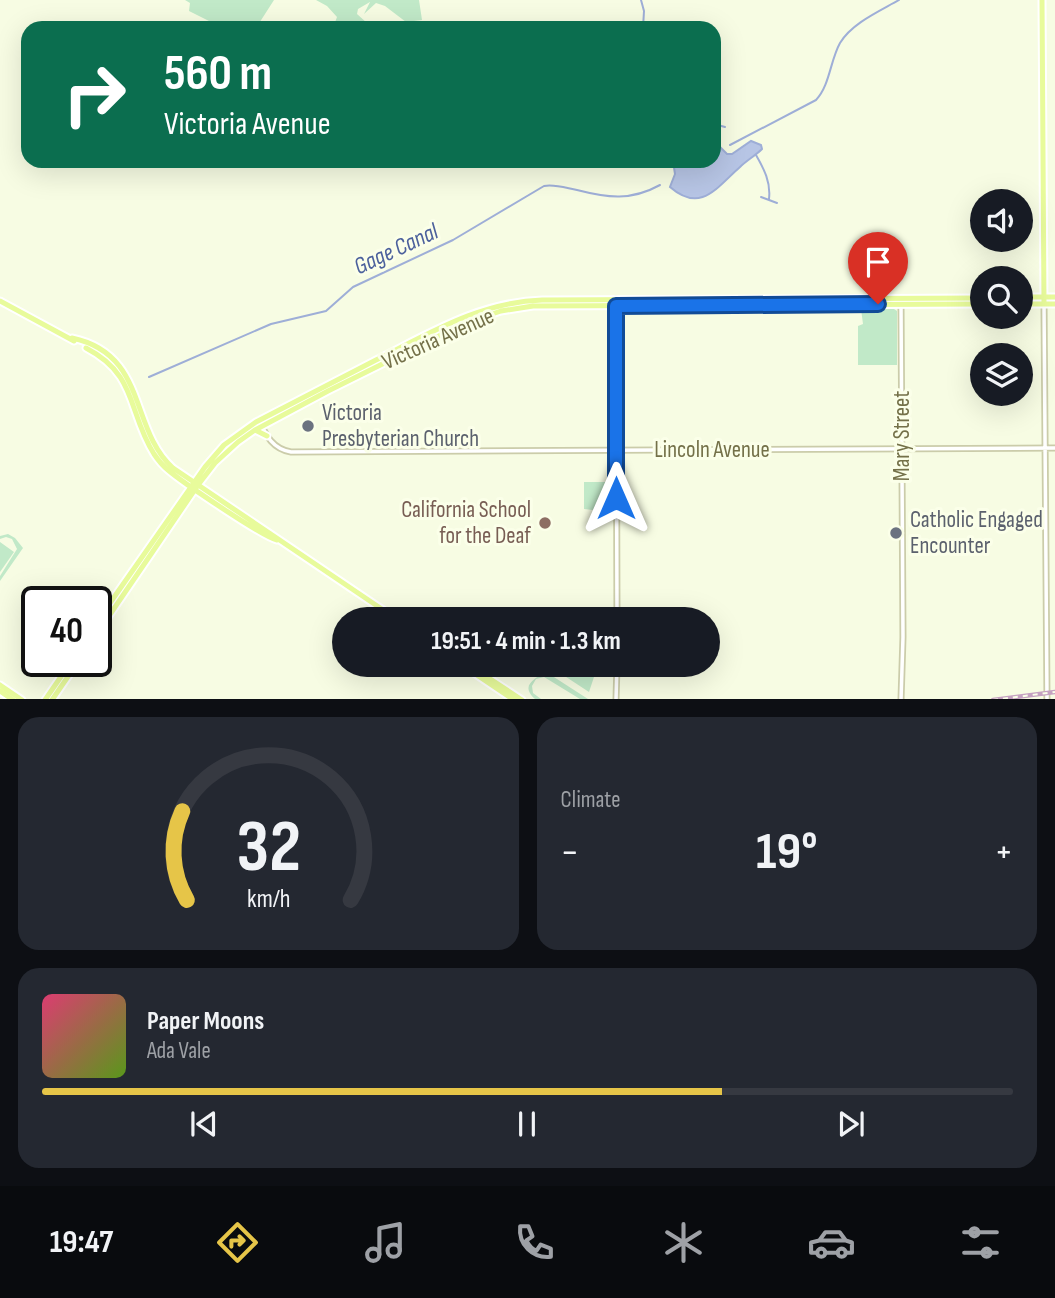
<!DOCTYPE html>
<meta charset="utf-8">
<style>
:root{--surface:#171b24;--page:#242831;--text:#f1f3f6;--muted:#9ea1a6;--line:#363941;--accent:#e6c548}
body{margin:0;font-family:"Sofia Sans Condensed",sans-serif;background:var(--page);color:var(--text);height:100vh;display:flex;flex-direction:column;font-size:26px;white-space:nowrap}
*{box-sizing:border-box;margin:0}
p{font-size:23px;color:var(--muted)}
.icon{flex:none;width:38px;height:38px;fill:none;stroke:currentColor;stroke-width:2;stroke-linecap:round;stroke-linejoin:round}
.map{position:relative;height:699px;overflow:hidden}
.details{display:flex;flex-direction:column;gap:18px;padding:18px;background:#0d0f14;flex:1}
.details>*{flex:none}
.top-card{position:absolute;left:21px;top:21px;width:700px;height:147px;border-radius:21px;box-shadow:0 7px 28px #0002;background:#0b6e4f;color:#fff;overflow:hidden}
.tools{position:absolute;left:970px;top:189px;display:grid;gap:14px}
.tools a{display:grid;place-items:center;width:63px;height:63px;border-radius:50%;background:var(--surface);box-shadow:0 7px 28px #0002;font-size:35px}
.speed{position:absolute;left:21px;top:586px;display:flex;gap:14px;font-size:35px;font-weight:700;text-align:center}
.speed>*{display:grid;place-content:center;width:91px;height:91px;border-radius:50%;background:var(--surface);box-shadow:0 7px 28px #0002;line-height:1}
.speed .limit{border:4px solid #111;border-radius:10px;background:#fff;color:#111}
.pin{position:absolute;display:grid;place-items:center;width:60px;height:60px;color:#fff;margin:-72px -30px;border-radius:50% 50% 50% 0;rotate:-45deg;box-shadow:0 0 7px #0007}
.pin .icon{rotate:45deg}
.me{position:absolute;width:77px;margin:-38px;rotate:0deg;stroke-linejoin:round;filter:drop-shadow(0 0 5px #0008)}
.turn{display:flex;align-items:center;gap:24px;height:147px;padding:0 28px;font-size:32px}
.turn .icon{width:91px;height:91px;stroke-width:2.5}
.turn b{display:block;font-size:49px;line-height:60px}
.big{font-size:52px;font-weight:700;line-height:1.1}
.details .tile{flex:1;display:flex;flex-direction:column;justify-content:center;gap:10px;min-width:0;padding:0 24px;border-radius:21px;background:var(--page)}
.details .dial{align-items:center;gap:0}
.dial svg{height:182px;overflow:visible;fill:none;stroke:var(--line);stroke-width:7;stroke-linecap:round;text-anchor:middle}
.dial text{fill:var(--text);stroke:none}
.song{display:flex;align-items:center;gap:21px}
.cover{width:84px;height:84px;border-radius:10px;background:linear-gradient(135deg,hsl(340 70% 55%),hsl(90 70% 35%))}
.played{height:7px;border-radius:4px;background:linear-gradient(90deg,var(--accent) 70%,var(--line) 70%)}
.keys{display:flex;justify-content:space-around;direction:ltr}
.heat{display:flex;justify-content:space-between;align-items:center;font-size:38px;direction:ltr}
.details .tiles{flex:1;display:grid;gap:18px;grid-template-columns:1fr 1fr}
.tile:last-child{grid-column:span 2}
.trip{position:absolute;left:332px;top:607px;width:388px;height:70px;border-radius:35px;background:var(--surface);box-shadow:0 7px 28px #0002;font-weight:700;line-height:70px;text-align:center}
.dock{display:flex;height:112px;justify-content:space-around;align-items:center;background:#090b0e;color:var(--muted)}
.dock .icon{width:49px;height:49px}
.dock .active{color:var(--accent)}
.dock b{font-size:32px;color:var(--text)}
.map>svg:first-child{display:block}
.green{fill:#c1e9c8}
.water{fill:#b7c5e5;stroke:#9eaed7;stroke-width:2}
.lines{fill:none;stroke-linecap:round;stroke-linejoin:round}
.stream{stroke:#9eaed7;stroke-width:2}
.minor-casing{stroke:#cbccaa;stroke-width:7}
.major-casing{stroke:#fff;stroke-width:9}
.minor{stroke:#fff;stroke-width:3.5}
.major{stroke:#e8fb9b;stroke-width:5}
.rail-casing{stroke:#c5a2c1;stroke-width:4.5}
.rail{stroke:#fbffe9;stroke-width:2;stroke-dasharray:5;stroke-linecap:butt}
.route-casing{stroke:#114b97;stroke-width:18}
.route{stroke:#1a73e8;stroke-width:12}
.worship-dot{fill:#6b7280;stroke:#fbffe9;stroke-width:2.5}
.education-dot{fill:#8d6e63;stroke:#fbffe9;stroke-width:2.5}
.labels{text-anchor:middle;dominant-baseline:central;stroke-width:6;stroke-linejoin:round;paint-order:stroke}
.street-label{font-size:23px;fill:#747149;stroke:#fbffe9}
.worship-label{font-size:23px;fill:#5b616d;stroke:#fbffe9;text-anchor:start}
.education-label{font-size:23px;fill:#785e54;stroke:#fbffe9;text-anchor:end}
.water-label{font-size:24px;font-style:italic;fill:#4c619c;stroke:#fbffe9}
</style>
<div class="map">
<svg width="1055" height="700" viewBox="0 0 1055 700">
<rect width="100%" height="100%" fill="#f7fce3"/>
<path class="green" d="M185 0H274L256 28H223L189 11 190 3Z
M316 0H419L422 20 406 22 385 6 376 3 364 14 370 2 358 9 357 14 367 23 381 28H333L337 17 327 6Z
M861 309H894L897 311V365H858V326L863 324Z
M584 482H611V512L584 509Z
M8 534 15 538 23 548 0 581V576L17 549 12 539 6 537 0 539V536Z
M0 542 14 552 0 572Z
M559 665H598L589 692 560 673 557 669Z
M543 670 588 699H580L544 677 536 679 532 686 533 693 541 699H535C518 683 539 680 543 670Z"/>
<path class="water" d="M714 141 727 154H732L751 141 761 145 762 149C755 156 747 160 740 167 717 187 701 214 670 187L675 174 673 161H714Z"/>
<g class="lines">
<path class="stream" d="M641 0 644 11 643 28
M714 124 725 127
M730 145 816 100C830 85 830 61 840 43 852 23 880 11 899 0
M756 155C764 169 771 182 769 199
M761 197 777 203
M149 377 271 324 326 311 353 287 453 240 544 186C555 184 566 188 577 190 608 198 631 201 660 185"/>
<defs>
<path id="minor" d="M616 299 617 620
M1044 304 1047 700
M259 420C266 436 273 449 291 452L1055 448
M616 700 617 665
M901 700 903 637 901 305"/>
<path id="major" d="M1042 0 1044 304
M1020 297H1055
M0 301 74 341
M1020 304H1055
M72 338C148 354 129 429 173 468L398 620
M86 348C138 375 127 411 154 454 158 460 162 465 168 470 182 482 263 537 277 540
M255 430 267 436
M96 623 205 467 224 445 256 422C296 401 336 381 376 360 430 333 480 302 542 300L982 298
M96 635 198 485 215 463 238 442 255 430 328 391 465 323 501 311 533 306 982 304
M462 665 514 700
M469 665 522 700
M0 685 22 700
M0 691 13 700
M45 700 71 662
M52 700 78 662"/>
</defs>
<use href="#minor" class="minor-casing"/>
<use href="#major" class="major-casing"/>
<use href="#minor" class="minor"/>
<use href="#major" class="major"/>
<defs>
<path id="rail" d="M993 700 1055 692"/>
</defs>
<use href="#rail" class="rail-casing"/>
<use href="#rail" class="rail"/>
</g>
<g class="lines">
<defs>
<path id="route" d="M616 498V306L878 304"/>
</defs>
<use href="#route" class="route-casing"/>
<use href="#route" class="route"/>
</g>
<g class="worship-dot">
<circle cx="308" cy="426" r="7"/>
<circle cx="896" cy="533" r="7"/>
</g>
<circle class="education-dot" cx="545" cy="523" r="7"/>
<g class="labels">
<g class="street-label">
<text transform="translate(438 339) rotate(-24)">Victoria Avenue</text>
<text transform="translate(902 436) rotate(-90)">Mary Street</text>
<text x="712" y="450">Lincoln Avenue</text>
</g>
<g class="worship-label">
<text x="322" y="413">Victoria<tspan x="322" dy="26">Presbyterian Church</tspan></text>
<text x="910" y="520">Catholic Engaged<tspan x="910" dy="26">Encounter</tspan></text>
</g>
<g class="education-label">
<text x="531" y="510">California School<tspan x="531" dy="26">for the Deaf</tspan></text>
</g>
<g class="water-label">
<text transform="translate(396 249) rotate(-25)">Gage Canal</text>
</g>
</g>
</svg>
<div class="tools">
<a><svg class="icon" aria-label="sound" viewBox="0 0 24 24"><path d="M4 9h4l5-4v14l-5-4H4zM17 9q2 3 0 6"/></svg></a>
<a><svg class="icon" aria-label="search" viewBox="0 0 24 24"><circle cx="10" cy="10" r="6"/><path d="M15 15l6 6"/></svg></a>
<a><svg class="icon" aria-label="layers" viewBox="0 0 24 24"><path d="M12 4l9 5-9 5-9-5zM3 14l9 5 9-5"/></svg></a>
</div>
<div class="speed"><div class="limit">40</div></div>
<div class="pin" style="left:878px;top:304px;background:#d93025"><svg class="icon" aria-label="arrive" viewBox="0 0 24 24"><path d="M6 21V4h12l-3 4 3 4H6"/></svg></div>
<svg class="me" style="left:616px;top:498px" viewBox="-20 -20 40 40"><path d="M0-17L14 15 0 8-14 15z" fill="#1a73e8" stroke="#fff" stroke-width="4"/></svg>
<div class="trip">19:51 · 4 min · 1.3 km</div>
<div class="top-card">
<div class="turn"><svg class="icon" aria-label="right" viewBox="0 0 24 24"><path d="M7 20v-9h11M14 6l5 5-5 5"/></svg><div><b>560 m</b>Victoria Avenue</div></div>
</div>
</div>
<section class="details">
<div class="tiles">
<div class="tile dial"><svg viewBox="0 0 100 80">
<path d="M14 69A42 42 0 1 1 86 69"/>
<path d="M14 69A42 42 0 0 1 12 30" stroke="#e6c548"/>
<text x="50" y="56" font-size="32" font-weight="700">32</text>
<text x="50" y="72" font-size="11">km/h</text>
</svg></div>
<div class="tile"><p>Climate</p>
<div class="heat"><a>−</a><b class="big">19°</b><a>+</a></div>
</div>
<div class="tile">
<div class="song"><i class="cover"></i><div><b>Paper Moons</b><p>Ada Vale</p></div></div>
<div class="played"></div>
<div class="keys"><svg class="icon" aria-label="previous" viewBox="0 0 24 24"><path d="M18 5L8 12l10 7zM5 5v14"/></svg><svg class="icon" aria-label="pause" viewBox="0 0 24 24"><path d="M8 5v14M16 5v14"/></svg><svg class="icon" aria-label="next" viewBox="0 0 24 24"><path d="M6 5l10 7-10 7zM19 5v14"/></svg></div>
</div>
</div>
</section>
<nav class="dock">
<b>19:47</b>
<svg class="icon active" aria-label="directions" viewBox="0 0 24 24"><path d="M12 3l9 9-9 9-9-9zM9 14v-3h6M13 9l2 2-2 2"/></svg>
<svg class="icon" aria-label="music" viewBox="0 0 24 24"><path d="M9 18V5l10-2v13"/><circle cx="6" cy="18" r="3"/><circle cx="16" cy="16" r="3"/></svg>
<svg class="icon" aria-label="phone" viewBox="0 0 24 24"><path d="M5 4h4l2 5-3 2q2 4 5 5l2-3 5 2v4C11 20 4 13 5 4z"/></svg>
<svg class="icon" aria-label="climate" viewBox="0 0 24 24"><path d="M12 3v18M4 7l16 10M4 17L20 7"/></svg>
<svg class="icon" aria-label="car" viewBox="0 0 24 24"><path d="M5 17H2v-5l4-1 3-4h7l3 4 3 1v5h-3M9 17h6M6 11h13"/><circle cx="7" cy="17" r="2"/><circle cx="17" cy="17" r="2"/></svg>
<svg class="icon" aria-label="filters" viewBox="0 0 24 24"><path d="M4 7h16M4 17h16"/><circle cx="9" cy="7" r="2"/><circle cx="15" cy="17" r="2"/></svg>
</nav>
